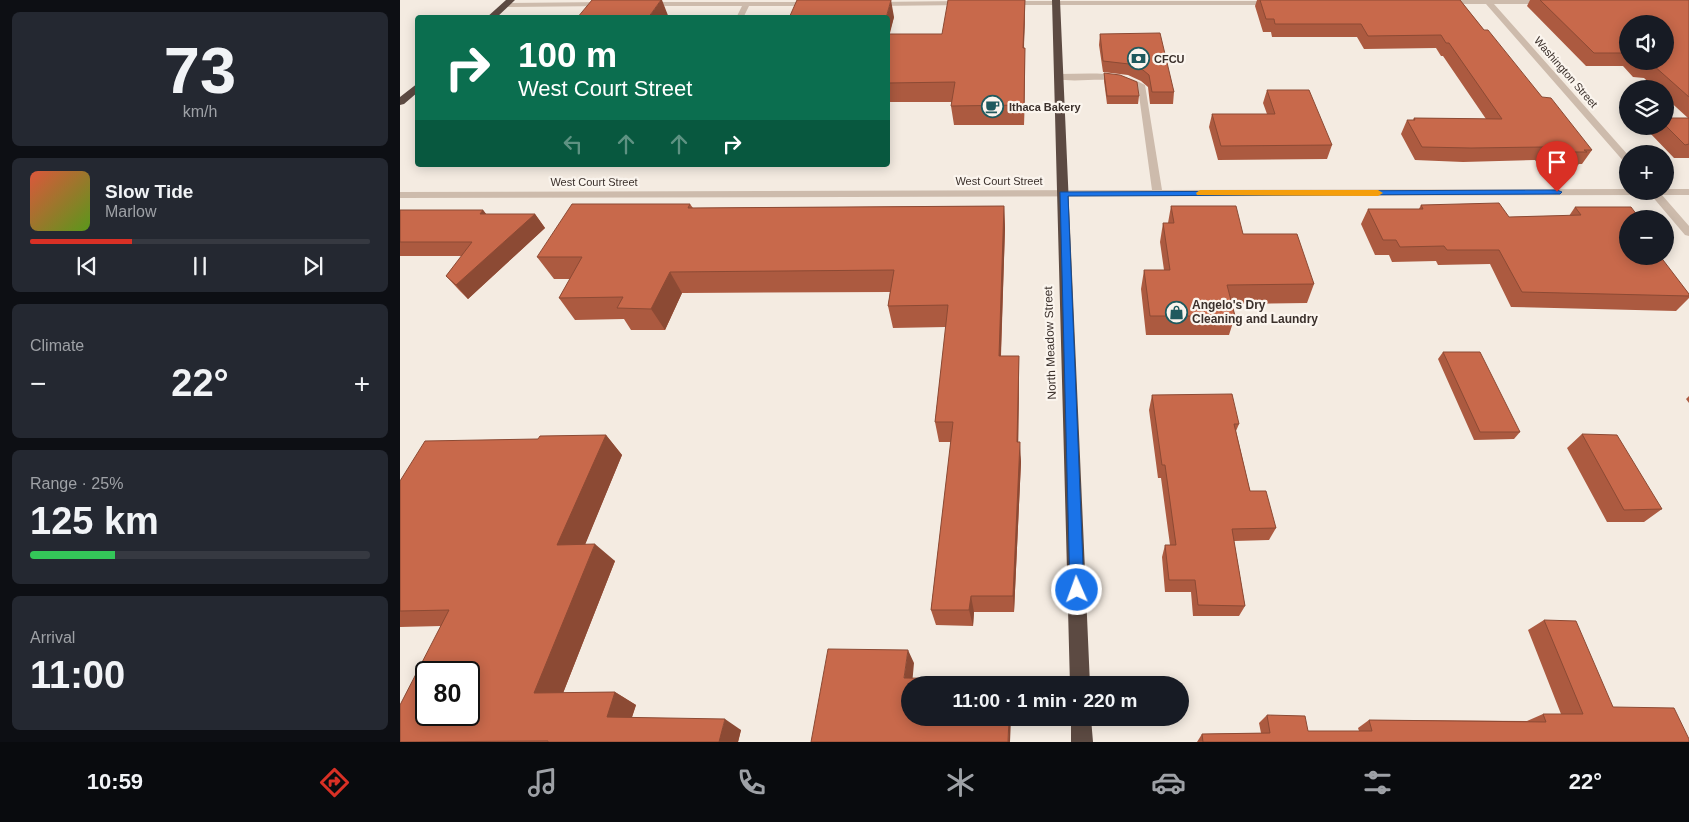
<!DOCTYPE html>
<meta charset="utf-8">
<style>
:root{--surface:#171b24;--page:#242831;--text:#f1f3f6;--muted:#9ea1a6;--line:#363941;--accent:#d93025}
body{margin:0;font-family:Helvetica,sans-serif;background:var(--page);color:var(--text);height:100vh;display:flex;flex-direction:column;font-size:19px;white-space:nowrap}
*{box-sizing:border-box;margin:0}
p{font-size:16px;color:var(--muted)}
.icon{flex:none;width:28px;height:28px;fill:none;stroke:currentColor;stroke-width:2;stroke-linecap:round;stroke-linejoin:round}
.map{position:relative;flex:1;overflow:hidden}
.drawer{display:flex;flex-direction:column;gap:12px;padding:12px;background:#0d0f14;width:400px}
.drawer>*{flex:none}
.guide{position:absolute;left:15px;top:15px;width:475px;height:152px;border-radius:5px;box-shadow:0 2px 12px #0003;background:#0b6e4f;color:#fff;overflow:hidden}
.tools{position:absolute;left:1219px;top:15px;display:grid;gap:10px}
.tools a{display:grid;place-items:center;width:55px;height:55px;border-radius:50%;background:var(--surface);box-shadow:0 2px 12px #0003;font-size:25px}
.speed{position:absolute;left:15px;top:661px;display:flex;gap:10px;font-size:25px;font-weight:700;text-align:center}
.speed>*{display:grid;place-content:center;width:65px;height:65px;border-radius:50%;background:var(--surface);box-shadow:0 2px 12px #0003;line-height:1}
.speed .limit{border:2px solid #111;border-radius:8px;background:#fff;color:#111}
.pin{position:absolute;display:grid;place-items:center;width:42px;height:42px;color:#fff;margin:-51px -21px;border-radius:50% 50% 50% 0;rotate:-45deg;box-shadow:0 0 5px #0007}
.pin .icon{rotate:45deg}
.me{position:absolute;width:55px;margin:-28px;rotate:358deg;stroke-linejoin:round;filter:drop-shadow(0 0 4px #0008)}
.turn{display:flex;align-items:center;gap:18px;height:105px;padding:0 20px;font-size:22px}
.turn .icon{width:65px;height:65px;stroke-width:2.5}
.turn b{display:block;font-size:35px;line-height:42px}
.lanes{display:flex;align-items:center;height:48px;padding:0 20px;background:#0003;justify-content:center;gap:25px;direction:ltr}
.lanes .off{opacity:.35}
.big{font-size:38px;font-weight:700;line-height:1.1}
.drawer .tile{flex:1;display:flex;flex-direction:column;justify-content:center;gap:8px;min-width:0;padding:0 18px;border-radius:8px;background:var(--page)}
.drawer .dial{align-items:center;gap:0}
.dial b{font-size:65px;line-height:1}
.song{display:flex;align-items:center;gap:15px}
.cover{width:60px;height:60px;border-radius:8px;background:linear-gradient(135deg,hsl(10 70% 55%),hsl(90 70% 35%))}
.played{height:5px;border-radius:2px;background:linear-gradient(90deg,var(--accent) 30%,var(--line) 30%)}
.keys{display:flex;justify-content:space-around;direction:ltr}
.heat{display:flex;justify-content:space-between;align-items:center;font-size:28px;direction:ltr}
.charge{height:8px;border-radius:4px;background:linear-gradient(90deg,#34c759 25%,var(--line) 0)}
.trip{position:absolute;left:501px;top:676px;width:288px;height:50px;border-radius:25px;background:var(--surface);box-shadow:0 2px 12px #0003;font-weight:700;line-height:50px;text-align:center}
.menu{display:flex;height:80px;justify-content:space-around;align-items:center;background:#090b0e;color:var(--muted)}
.menu .icon{width:35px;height:35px}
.menu .selected{color:var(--accent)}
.menu b{font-size:22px;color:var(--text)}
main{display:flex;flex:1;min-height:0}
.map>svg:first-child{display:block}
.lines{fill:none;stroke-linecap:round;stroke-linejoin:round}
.minor{fill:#cdbbac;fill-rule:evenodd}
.highway{fill:#5c4a42;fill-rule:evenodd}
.wall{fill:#ac5a40;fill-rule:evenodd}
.shaded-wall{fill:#8c4a34}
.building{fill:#c8694b;stroke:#8c4a34;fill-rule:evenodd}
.route{fill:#1a73e8;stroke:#114b97}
.slow{fill:#f59e0b}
.labels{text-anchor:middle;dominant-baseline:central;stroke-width:4.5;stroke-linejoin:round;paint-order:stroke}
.far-poi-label{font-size:11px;font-weight:bold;fill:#3b302b;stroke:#fbf5ee;text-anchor:start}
.far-street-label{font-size:11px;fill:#3b302b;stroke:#fbf5ee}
.poi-label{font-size:12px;font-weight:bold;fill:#3b302b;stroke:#fbf5ee;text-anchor:start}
.street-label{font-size:12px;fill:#3b302b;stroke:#fbf5ee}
</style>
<main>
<section class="drawer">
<div class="tile dial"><b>73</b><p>km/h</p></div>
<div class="tile">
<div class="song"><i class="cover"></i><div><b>Slow Tide</b><p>Marlow</p></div></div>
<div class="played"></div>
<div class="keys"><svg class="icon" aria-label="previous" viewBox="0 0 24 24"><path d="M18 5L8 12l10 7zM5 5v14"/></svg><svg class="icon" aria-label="pause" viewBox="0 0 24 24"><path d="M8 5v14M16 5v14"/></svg><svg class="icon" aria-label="next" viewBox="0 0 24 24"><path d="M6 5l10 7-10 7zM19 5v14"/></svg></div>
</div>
<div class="tile"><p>Climate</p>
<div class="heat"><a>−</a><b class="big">22°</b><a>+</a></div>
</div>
<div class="tile"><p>Range · 25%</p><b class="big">125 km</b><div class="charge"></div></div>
<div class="tile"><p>Arrival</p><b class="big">11:00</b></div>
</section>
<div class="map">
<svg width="1289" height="742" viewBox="0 0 1289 742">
<rect width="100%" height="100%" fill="#f4ebe1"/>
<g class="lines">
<path class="minor" d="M1042 0H1148L1149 2 1145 4H1094L1228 155V164L1225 163 1086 4H1045L1041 2Z
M563 1H566V5L475 6 471 4 475 2Z
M605 1H873L877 3 873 5H605Z
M205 2 209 4 208 6 105 7 101 5 105 3Z
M245 2H413L417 4 413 6H349L343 18H336L342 6H248L244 4Z
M659 74C688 74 719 70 745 85L762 190 1228 189V191H1265V189H1289V195H1262L1289 226V236L1285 235 1251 195 0 198V192L752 190 738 88C712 73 684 84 656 79L655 77Z"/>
<path class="highway" d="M106 0H115L96 18H86Z
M652 0H660L690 685H670Z
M18 83V92L4 104 0 105V97Z
M671 718H691L693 742H671Z"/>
</g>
<path class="wall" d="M625 0 624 48 625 67 624 125H554L551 106 552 102H488V18L494 17 489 34H542Z
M857 0H1060L1084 30 1142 97 1192 150 1182 164H1179L1177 166H1139L1135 160 1063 162 1015 160 1001 134 1007 120H1013L1014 118 1086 119 1043 56H1041L1036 48 964 49 957 37H872L871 32H863L855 6Z
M1130 0H1289V158H1274L1249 132 1253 126H1265V118H1288L1265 97V89H1256L1244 78 1233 77 1223 66H1186L1127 6ZM1228 24 1265 61H1228Z
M700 34 774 92 773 104H750L748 87 741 81 728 75 703 72 699 45Z
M704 73 739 96 738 104H707L704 81Z
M867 90 932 145 927 159 818 160 809 127 812 114H867L863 103Z
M290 204 293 208 604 206 605 228 601 356H619V378L618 442 621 462 614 612H574L573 626 536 625 531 610 551 442H539L535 422 546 327 493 328 488 306 490 292 282 293 265 330H231L224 319 175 320 159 298 170 279H154L137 257Z
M1021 205 1109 217 1169 216 1175 207 1228 219 1289 294V298L1276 311 1111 307 1090 264 1038 265 1036 261 992 262 989 255H975L961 224 968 209H1019Z
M771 206 843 234 914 284 907 303 832 304 835 316 829 335H746L741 289 744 270H764L760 242 763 223H768Z
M0 210H83L86 214H135L145 228 68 299 59 290 46 276 62 256H0Z
M1043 352 1120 432 1114 439 1074 440 1038 359Z
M752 395 839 424 836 431 850 491 876 528 869 540 834 541 845 606 839 616H793L791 592H765L762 557 765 545H770L761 478H758L749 410Z
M1289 396V403L1286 399Z
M1182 434 1262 509 1244 522H1207L1167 448Z
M206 435 222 455 185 544 215 561 163 693 215 692 236 705 232 717 341 730 338 742H0L41 626 0 627V481L138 439Z
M1144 620 1213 707 1289 742H797L802 734 861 733 859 723 867 715 908 731H959L958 728 969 720 1127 721 1143 714H1161L1128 630Z"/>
<path class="shaded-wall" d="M261 0H262L269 18H248Z
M491 0 494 17 488 41V18H486Z
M625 0V17L623 67V48Z
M625 48V67L624 125V105Z
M604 206 605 228 600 378 599 356Z
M83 210 94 224 80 214Z
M135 214 145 228 68 299 56 285Z
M270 272 282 293 265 330 251 309Z
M619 356V378L618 462 617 442Z
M206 435 222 455 178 562 157 545Z
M620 442 621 462 614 612 613 596Z
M195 544 215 561 158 706 134 693Z
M571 596 574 612 573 626 569 610Z
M508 650 514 663 512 685 504 678Z
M215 692 236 705 228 729 207 717Z
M609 718H611L610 742H608Z
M325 719 341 730 338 742H319Z"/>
<path class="building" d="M192 0H261L248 18H177Z
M397 0H491L486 18H389Z
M548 0H625L623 48H625L624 105 551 106 555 82 488 83V34H542Z
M860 0H1060L1084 30H1088L1142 97 1151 98 1192 150H1184L1187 152H1148L1144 147 1071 148 1022 147 1007 120H1015L1014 118 1102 119 1049 43H1046L1041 35 968 36 961 24H875L874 19H866Z
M1140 0H1289V97L1253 65H1242L1239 61H1265V24H1228V53H1194Z
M760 33 774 92H752L749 75 743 70 729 64 703 61 700 34Z
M704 73 720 75 737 82 739 96H707Z
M867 90H909L932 145 821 146 812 114H875Z
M1265 118H1289V144L1285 145 1265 125Z
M1099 203 1109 217 1181 215 1175 207H1231L1240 219H1228V256H1260L1289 294V296L1122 292 1099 250H1047L1044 246 1000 247 996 240H983L968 209H1023L1021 205Z
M172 204H290L288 208 604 206 599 356H619L617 442H620L613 596H571L569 610H531L553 422H535L548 305 488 306 494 270 270 272 251 309 217 308 223 297 159 298 182 257H137Z
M771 206H836L843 234H897L914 284 827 285 835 316H750L744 270H770L763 223H774Z
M0 210H83L80 214H135L56 285 46 276 72 242H0Z
M1043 352H1080L1120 432H1080Z
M832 394 839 424H834L850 491H866L876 528 832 529 845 606 798 605 795 580H769L765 545H776L765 465H762L752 395Z
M1182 434 1217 435 1262 509 1224 510Z
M206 435 157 545 195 544 134 693 215 692 207 717 325 719 319 742H148V741L0 742V705L49 610 0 611V481L25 441 138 439 140 436ZM26 672H69V715H26Z
M1144 620 1176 621 1213 707 1274 708 1289 739V742H803L802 734 870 733 867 715 905 716 908 731H972L969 720 1146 722 1143 714H1183Z
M428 649 508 650 504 678 610 679V685H510V718H609L608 742H411Z"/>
<path class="route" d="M1157 190 1162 192 1160 194 668 196 684 590 682 595 677 597 672 595 670 590 660 192Z"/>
<path class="slow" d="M800 190H978L983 193 978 196 797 195 796 193Z"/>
<defs>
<symbol id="bank-ring" viewBox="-11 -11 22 22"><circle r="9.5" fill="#fbf5ee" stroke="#1f5a5e" stroke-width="1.5"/><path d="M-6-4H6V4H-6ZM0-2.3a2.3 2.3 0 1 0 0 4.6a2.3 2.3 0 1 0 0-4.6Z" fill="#1f5a5e"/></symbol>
<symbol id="cafe-ring" viewBox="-11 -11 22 22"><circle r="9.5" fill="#fbf5ee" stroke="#1f5a5e" stroke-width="1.5"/><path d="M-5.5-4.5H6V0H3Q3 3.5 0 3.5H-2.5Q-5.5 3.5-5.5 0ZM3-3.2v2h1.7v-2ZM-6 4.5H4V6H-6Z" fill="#1f5a5e"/></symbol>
<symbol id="shop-ring" viewBox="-11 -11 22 22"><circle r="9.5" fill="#fbf5ee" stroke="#1f5a5e" stroke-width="1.5"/><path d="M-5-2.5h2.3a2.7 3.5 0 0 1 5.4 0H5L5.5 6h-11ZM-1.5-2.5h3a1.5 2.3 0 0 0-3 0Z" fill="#1f5a5e"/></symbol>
</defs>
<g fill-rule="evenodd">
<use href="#bank-ring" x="726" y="46" width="25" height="25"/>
<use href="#cafe-ring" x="580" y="94" width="25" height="25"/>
<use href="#shop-ring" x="764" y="300" width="25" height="25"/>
</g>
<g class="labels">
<g class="far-poi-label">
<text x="754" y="59">CFCU</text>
<text x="609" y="107">Ithaca Bakery</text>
</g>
<g class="far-street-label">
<text transform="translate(1166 72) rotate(49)">Washington Street</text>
<text x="599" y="181">West Court Street</text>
<text x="194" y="182">West Court Street</text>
</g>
<g class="poi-label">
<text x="792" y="305">Angelo's Dry<tspan x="792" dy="14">Cleaning and Laundry</tspan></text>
</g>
<g class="street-label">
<text transform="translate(650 343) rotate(-92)">North Meadow Street</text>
</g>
</g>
</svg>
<div class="tools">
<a><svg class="icon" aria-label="sound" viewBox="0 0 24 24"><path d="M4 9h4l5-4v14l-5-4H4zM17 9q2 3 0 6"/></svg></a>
<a><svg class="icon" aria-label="layers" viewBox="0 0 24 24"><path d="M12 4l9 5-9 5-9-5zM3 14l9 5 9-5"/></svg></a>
<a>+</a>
<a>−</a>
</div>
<div class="speed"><div class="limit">80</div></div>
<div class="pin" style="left:1157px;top:192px;background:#d93025"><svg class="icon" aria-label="arrive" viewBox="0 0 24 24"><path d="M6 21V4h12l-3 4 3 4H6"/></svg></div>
<svg class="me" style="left:677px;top:590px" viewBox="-20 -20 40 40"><circle r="17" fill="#1a73e8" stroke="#fff" stroke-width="3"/><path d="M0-11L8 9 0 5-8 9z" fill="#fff"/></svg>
<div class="trip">11:00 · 1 min · 220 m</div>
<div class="guide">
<div class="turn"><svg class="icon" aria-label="right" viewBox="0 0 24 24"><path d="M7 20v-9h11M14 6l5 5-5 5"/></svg><div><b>100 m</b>West Court Street</div></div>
<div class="lanes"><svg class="icon off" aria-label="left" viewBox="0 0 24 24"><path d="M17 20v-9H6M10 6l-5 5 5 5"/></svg><svg class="icon off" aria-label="ahead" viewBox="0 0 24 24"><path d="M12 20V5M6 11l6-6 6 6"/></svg><svg class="icon off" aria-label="ahead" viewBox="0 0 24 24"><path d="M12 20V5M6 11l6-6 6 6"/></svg><svg class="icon" aria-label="right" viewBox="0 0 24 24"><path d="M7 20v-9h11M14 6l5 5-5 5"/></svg></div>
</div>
</div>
</main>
<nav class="menu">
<b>10:59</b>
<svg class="icon selected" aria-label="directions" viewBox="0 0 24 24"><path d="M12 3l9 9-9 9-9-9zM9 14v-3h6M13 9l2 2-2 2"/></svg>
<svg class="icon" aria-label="music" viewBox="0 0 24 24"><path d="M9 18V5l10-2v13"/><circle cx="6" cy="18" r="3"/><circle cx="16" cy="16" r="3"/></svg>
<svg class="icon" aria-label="phone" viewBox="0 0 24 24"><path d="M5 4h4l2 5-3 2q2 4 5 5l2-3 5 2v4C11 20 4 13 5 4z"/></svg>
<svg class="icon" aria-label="climate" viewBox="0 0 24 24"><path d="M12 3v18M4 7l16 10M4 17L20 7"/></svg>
<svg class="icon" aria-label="car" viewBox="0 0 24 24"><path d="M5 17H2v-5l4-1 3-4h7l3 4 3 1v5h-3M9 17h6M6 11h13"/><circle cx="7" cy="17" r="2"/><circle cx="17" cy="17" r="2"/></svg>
<svg class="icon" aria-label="filters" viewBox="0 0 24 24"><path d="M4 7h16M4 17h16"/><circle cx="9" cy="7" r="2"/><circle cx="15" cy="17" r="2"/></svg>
<b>22°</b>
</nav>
